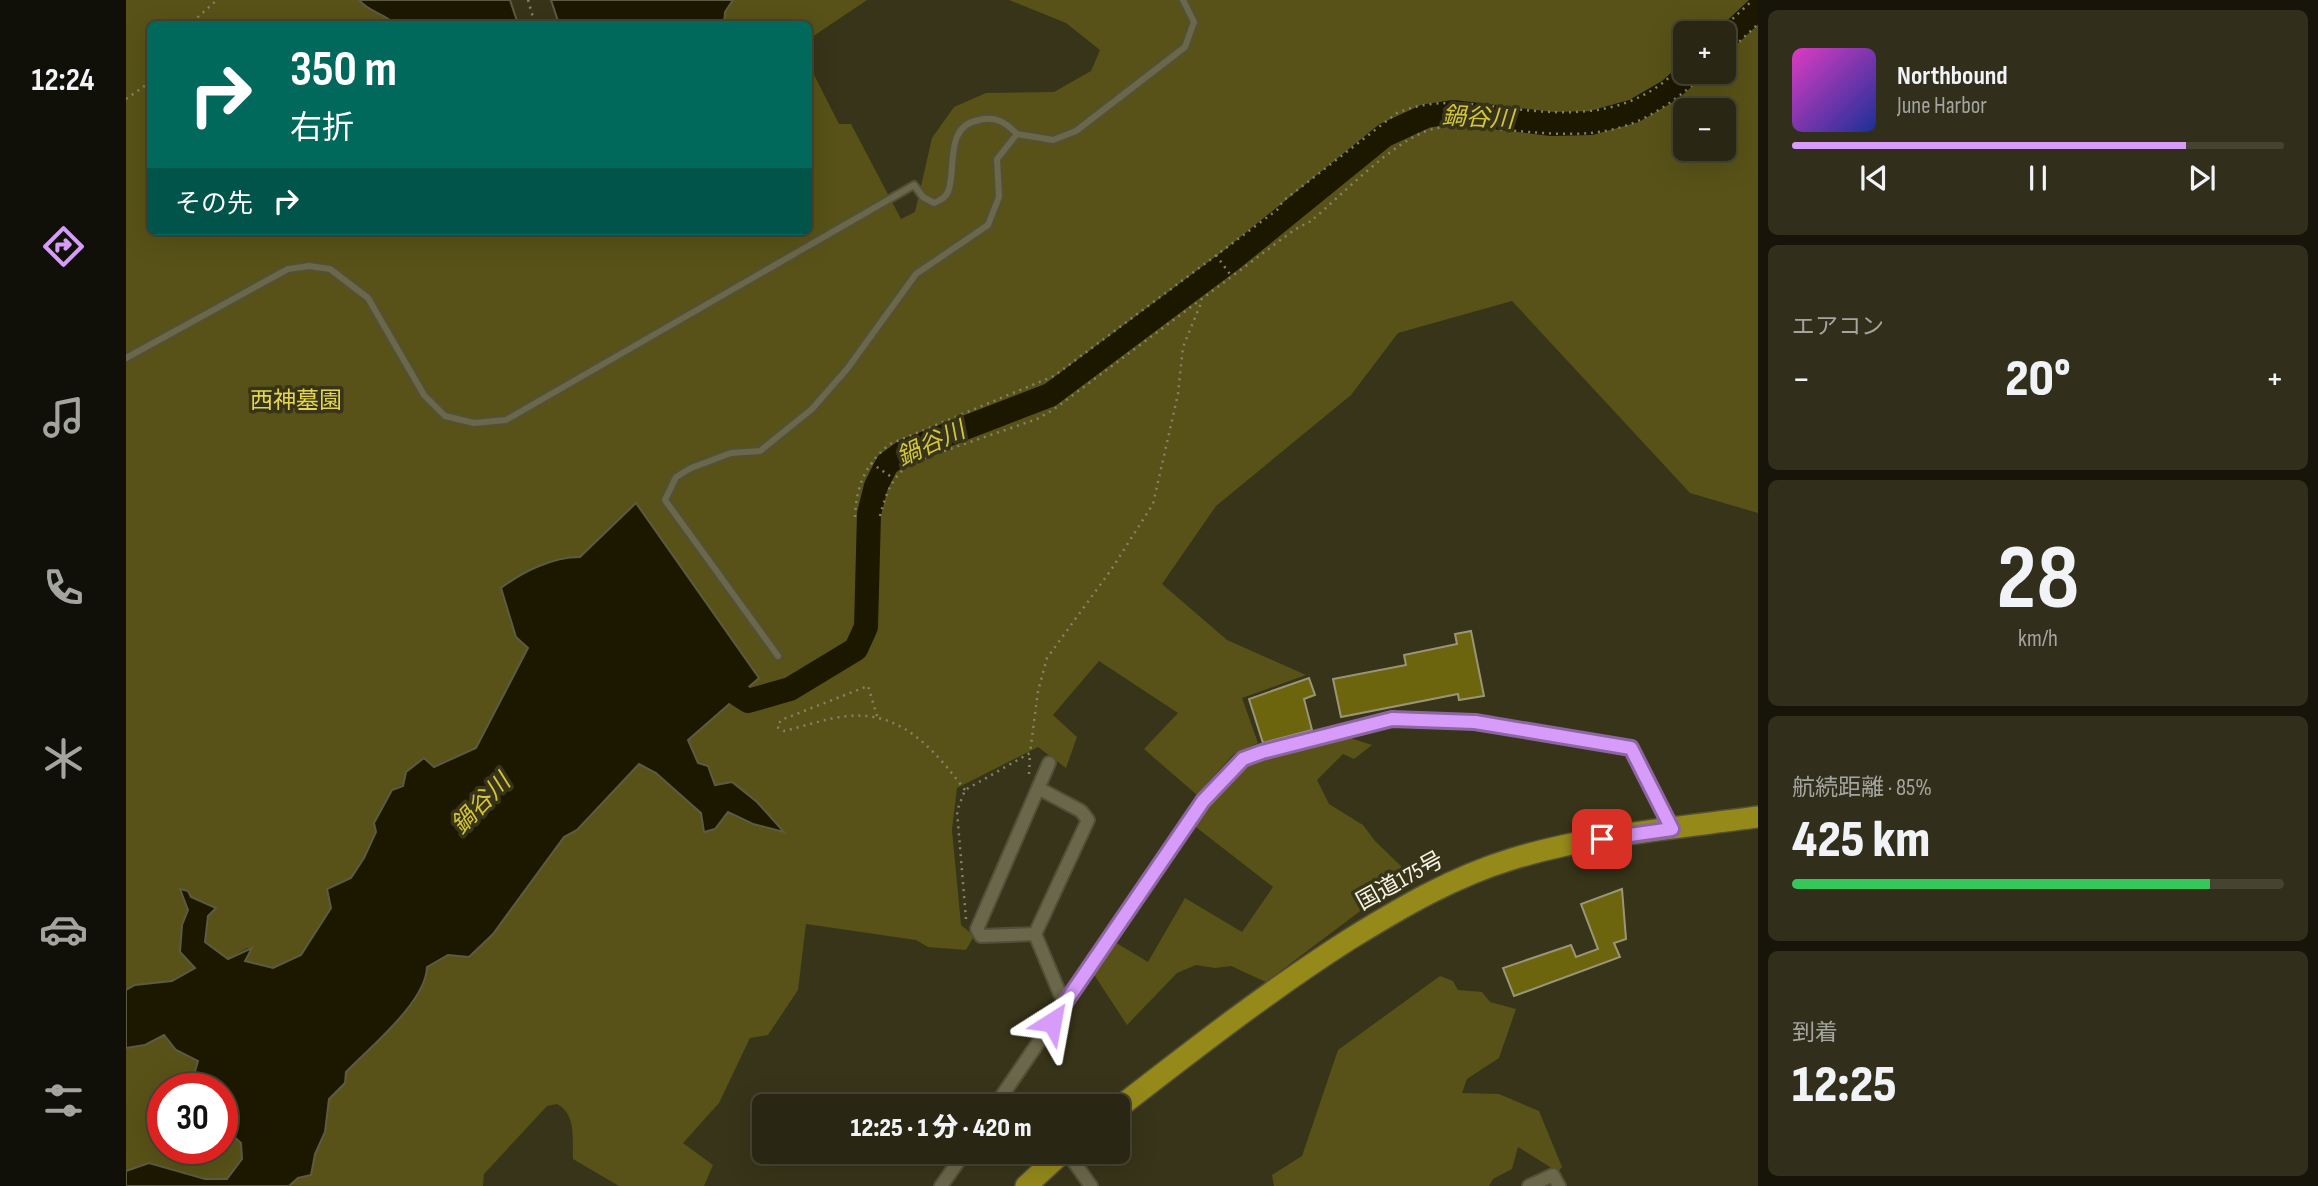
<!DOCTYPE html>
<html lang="ja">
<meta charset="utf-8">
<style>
:root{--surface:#292713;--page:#312f1c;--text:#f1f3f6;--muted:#a5a5a0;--line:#454433;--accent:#d79bf9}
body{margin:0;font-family:"Sofia Sans Condensed","Noto Sans JP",sans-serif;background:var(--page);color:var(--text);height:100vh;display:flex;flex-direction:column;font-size:26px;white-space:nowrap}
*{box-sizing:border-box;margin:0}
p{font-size:23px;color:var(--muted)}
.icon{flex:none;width:38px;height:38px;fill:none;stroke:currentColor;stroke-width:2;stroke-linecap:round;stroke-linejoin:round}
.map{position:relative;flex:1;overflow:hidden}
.panel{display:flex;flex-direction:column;gap:10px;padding:10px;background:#17150a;width:560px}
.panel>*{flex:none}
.guide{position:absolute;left:21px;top:21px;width:665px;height:214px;border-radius:10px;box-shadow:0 7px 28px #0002,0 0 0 2px var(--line);background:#00695c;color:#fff;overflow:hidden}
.tools{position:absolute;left:1547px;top:21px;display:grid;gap:14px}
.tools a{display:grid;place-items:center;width:63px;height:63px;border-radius:10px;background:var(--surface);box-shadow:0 7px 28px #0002,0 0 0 2px var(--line);font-size:35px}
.speed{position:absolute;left:21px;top:1073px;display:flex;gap:14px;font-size:35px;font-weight:700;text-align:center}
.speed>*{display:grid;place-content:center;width:91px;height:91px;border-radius:50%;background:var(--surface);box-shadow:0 7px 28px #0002,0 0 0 2px var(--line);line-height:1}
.speed .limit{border:10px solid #d22;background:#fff;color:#111}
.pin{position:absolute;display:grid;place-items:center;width:60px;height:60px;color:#fff;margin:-30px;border-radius:14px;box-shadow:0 4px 10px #0006}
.me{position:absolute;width:77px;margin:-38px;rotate:34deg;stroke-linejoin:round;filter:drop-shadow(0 0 5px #0008)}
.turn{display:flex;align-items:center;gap:24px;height:147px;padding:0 28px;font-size:32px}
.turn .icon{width:91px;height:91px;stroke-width:2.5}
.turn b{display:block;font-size:49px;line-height:60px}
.then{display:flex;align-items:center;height:66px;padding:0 28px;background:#0003;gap:14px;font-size:26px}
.big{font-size:52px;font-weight:800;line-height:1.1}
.panel .widget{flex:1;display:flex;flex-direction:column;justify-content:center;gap:10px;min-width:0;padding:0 24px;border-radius:10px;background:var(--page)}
.panel .dial{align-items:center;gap:0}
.dial b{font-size:91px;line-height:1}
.song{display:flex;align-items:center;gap:21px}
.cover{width:84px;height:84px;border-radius:10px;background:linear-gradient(135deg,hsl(310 70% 55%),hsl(230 70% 35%))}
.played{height:7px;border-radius:4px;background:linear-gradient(90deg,var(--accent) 80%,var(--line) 80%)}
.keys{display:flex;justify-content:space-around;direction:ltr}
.heat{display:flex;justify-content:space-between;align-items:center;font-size:38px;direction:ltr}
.charge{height:10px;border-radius:5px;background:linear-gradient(90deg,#34c759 85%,var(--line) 0)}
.trip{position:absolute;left:626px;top:1094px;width:378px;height:70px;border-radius:10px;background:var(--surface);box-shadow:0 7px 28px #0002,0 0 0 2px var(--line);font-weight:800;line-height:70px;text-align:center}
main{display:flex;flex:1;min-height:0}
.tabs{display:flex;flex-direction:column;width:126px;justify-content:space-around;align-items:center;background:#101008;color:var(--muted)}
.tabs .icon{width:49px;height:49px}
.tabs .selected{color:var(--accent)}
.tabs b{font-size:32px;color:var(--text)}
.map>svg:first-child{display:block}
.green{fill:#585218;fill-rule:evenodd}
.water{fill:#1c1800;stroke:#5d5a44;stroke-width:2}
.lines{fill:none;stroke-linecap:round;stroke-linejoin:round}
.river{stroke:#1c1800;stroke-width:24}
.building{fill:#6d640e;stroke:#999678;stroke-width:2}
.lane-casing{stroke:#525038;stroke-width:10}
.street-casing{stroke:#525038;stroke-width:16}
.highway-casing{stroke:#525038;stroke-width:24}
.path{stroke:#84826b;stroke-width:2.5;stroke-dasharray:2 5;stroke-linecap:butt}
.lane{stroke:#6a674a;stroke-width:6}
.street{stroke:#6a674a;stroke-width:12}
.highway{stroke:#95891a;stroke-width:21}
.route-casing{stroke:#8c65a2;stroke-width:18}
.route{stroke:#d79bf9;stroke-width:12}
.labels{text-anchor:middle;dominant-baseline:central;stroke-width:7;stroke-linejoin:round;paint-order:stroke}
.park-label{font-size:23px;fill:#e5d64d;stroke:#373419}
.street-label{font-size:23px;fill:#f4f3e3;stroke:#373419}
.water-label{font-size:24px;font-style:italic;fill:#d5c639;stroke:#373419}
</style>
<main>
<nav class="tabs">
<b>12:24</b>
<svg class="icon selected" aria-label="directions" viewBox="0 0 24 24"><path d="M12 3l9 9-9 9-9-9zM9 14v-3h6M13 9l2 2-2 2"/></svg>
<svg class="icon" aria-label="music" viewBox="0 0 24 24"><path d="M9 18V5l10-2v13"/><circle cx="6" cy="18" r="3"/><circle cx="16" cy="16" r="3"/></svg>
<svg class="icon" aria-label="phone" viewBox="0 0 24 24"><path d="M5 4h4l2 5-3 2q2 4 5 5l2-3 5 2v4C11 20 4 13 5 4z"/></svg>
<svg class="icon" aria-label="climate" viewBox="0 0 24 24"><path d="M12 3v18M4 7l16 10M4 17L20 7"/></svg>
<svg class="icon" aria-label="car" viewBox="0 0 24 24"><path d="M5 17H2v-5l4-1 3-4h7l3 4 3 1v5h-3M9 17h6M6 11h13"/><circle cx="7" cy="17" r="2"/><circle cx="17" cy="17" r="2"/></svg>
<svg class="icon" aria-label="filters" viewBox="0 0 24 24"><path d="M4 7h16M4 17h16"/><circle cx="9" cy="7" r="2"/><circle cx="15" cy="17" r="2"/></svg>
</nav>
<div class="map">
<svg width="1632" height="1186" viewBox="0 0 1632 1186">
<rect width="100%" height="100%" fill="#373419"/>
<path class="green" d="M0 0H233C243 12 257 13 269 24H24V231H682L683 65 713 124H725L775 219 789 212 806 138 828 107 860 93 928 92 965 71 974 50 940 23 883 0H1632V513L1564 493 1386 301 1272 333 1225 395 1090 506 1036 584 1101 640 1180 675 1116 698 1132 743 1108 754 1071 795 1018 749 1052 713 973 661 927 715 951 737 940 768 912 747 831 788 826 830 835 925 848 936 840 950 802 947 790 940 680 924 672 990 642 1035 624 1038 593 1103 557 1143 587 1165 578 1186H493L447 1159C446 1139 451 1115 431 1104L421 1106 358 1174 357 1186H163L172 1178 185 1175 189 1154 199 1132 203 1099 219 1083 220 1072 287 1003 301 967 322 955 343 957 367 934 438 837 451 830 513 764 530 773 575 813 578 832 589 829 602 812 627 824 657 831 589 785 582 766 572 763 562 740 633 678 511 504 454 557C427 557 396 572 375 588L390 637 403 648 350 748 308 767 266 790 249 823 250 832 238 858 225 878 201 889 205 908 175 955 147 968 118 961 125 949 121 948 102 959 79 942 82 916 89 908 65 897 55 889 62 910 56 925 70 968 46 981 9 985 0 990ZM1559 33H1598V72H1559ZM1559 110H1598V149H1559Z
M607 0H741L683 39 682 24H598L599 13Z
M1215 735 1246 745 1228 759 1217 754 1191 780 1203 804 1237 825 1249 841 1277 868 1290 869 1140 982 1105 966 1089 968 1070 965 1051 973 1001 1025 967 973 987 941 1022 962 1059 898 1116 932 1147 887 1066 824 1103 774 1119 763Z
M1314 976 1327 981 1332 990 1356 992 1364 1002 1390 1009 1373 1058 1341 1079 1336 1093 1373 1094 1413 1111 1436 1167 1432 1172 1392 1147 1386 1169 1367 1179 1363 1186H1148L1146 1175 1176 1156 1212 1050Z
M38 1035 50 1050 72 1062 64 1088H37V1148H96V1136L105 1134 115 1143 116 1159 101 1179H79L23 1163 0 1171V1048L19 1045Z"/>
<path class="water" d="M233 0H384L392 24H269C257 13 243 12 233 0Z
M425 0H607L599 12 598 24H433Z
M510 503 633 678 562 740 572 763 582 766 589 785 606 782 631 802 658 832 627 824 602 812 589 829 578 832 575 813 530 773 513 764 451 830 438 837 367 934 343 957 322 955 301 967C300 1002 244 1047 220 1072L219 1083 203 1099 199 1132 189 1154 185 1175 172 1178 163 1186H0V1171L23 1163 79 1179H101L116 1159 115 1143 105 1134 96 1136V1088H64L72 1061 50 1050 38 1035 19 1045 0 1048V990L9 985 46 981 69 968 54 952 56 925 62 910 54 889 62 891 65 897 90 908 82 916 79 942 102 959 126 948 119 961 147 968 175 955 205 908 201 889 225 878 238 858 250 832 248 823 266 790 277 786 280 772 298 758 308 767 350 748 402 648 390 637 375 588C396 572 426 557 454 557Z"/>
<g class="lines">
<path class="river" d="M1598 40 1632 8
M587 678 622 701 664 689 730 649 740 627 743 514 750 486 761 464 779 451 924 395 1105 260 1259 135 1300 116 1327 112 1426 124 1465 123 1508 111 1544 90 1564 72"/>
</g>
<path class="building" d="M1345 631 1358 696 1333 700 1332 694 1215 717 1207 679 1280 665 1278 655 1331 644 1329 634Z
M1183 678 1189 695 1178 699 1186 730 1137 743 1123 699Z
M1496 889 1500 939 1488 943 1494 957 1388 996 1377 968 1445 945 1450 957 1472 949 1455 904Z"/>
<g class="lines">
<defs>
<path id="lane" d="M0 358 162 269 183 266 204 269 242 298 298 395 319 416 348 423 380 420 788 185 797 197 808 203C815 200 821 197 823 189 830 165 819 126 853 120 870 116 879 122 891 134
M652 656 539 500 550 477 565 468 605 453 634 451 686 409 721 369 790 274 862 225 873 197 871 159 891 134 927 140 950 131 1059 47 1068 22 1057 0"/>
<path id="street" d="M923 763 851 929 855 936 909 934 934 994 940 1001
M909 934 962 820 955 811 912 788
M869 1106 1077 801 1117 759 1136 752 1266 719 1349 722 1505 748 1546 829
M941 1152 965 1186
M815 1186 839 1152
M1403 1186 1427 1175 1433 1186"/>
<path id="highway" d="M992 1108C1068 1049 1144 990 1224 939 1276 907 1327 877 1386 859 1465 835 1550 828 1632 817
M900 1186 937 1152"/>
</defs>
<use href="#lane" class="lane-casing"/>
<use href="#street" class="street-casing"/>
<use href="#highway" class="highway-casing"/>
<path class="path" d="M402 0 409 24
M69 24 72 17 91 0
M1591 33 1627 0
M1598 56 1632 24
M0 99 24 82
M1090 255 1106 277
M745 463 767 478
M754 516C761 491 766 475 789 461L911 419 927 410 1168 230 1185 221C1215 196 1270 138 1307 129 1331 123 1357 128 1381 130 1473 139 1511 137 1581 72
M729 517C730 486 740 463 764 444L928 376 1151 210 1157 201 1271 113C1300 101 1324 102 1355 105 1416 112 1478 123 1531 87 1542 80 1550 70 1559 62
M751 716 742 686 655 720 651 727 658 731C679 726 701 718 722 716 777 711 809 751 839 790
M903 774 904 753
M840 919 831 811 839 790 904 753 912 691 921 658 985 570 1027 504 1052 394 1057 347 1075 303"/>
<use href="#lane" class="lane"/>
<use href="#street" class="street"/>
<use href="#highway" class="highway"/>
</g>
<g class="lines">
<defs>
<path id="route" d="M926 1022 1077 801 1117 759 1136 752 1266 719 1349 722 1505 748 1546 829 1476 839"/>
</defs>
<use href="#route" class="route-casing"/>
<use href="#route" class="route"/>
</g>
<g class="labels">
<g class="park-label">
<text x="170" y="401">西神墓園</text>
</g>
<g class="street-label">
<text transform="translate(1274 881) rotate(-29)">国道175号</text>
</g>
<g class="water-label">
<text transform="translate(1352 118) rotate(3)">鍋谷川</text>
<text transform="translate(805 444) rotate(-25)">鍋谷川</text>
<text transform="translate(355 804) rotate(-46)">鍋谷川</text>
</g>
</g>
</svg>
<div class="tools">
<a>+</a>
<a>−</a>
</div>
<div class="speed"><div class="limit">30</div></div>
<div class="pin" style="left:1476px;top:839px;background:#d93025"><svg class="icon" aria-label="arrive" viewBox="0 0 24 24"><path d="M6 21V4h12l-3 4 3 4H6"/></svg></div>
<svg class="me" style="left:926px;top:1022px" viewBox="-20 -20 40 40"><path d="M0-17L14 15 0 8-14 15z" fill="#d79bf9" stroke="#fff" stroke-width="4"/></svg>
<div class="trip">12:25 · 1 分 · 420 m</div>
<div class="guide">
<div class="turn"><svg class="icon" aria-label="right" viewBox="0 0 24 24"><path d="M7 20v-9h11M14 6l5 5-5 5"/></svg><div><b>350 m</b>右折</div></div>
<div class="then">その先<svg class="icon" aria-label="right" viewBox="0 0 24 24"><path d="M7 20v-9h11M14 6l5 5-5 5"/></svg></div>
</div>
</div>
<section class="panel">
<div class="widget">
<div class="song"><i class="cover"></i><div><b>Northbound</b><p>June Harbor</p></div></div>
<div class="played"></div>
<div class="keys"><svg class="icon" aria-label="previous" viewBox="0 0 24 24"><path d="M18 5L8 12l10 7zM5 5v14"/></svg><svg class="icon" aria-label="pause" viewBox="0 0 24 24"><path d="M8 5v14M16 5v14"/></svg><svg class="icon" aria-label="next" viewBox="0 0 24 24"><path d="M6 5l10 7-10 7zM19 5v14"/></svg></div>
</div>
<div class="widget"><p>エアコン</p>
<div class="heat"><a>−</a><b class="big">20°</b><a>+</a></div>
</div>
<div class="widget dial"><b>28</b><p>km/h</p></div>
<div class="widget"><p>航続距離 · 85%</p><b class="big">425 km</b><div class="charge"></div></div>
<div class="widget"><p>到着</p><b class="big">12:25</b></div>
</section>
</main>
